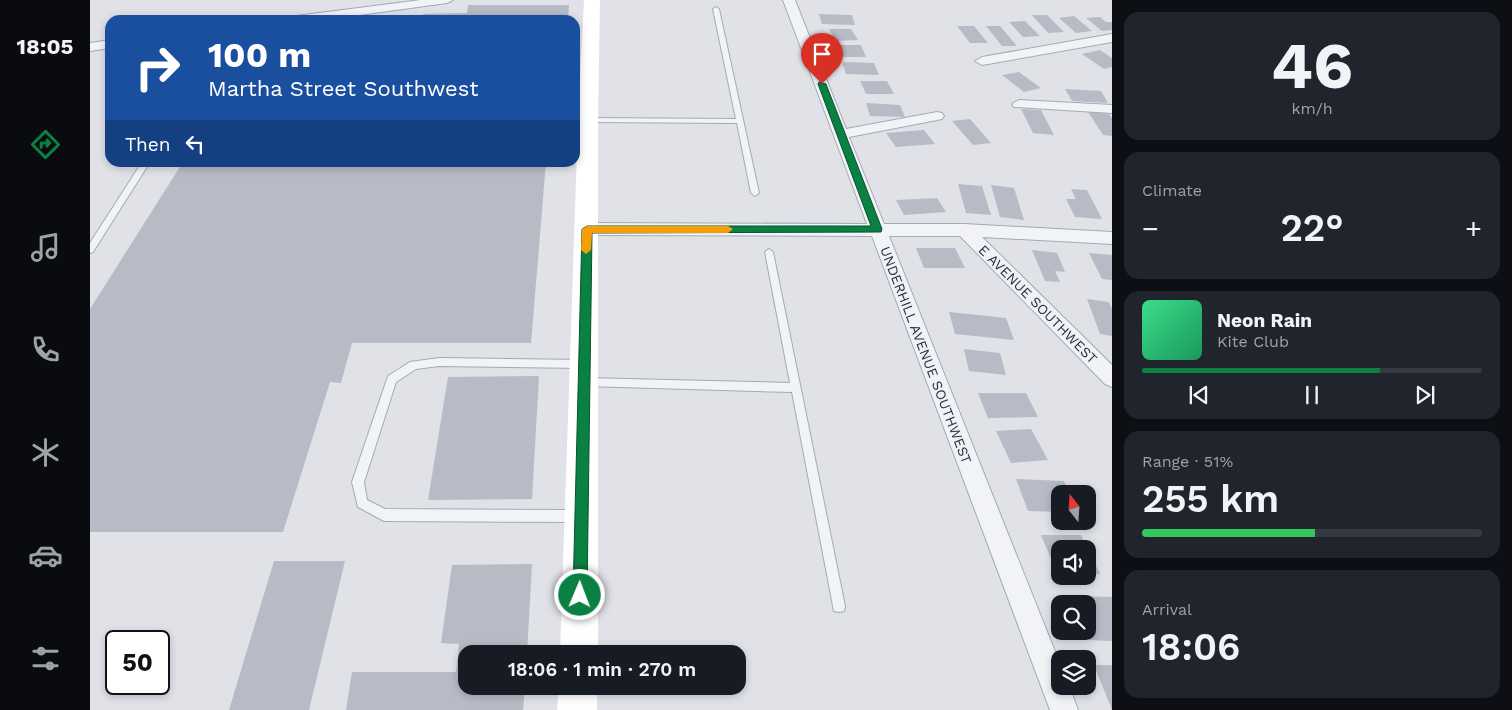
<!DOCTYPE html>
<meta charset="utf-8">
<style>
:root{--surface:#171b24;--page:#20242c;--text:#f1f3f6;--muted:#9ea1a6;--line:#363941;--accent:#0b8043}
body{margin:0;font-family:"Work Sans",sans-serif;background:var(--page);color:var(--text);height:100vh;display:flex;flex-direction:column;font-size:19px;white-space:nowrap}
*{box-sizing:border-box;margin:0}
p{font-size:16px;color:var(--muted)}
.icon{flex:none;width:28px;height:28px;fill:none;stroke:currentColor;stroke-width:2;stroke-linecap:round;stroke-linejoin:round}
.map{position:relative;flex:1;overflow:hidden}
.sheet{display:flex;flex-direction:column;gap:12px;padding:12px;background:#0d0f14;width:400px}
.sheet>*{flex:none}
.hud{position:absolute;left:15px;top:15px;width:475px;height:152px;border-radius:15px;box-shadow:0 2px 8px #0003;background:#1a4fa0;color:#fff;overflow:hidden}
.needle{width:32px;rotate:343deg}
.controls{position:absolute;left:961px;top:485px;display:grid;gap:10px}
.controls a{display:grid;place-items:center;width:45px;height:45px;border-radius:10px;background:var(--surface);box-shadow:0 2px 8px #0003;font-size:25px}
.speed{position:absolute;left:15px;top:630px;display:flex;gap:10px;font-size:25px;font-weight:700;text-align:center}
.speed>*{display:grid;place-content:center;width:65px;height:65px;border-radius:50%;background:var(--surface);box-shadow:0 2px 8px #0003;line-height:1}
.speed .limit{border:2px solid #111;border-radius:8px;background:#fff;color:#111}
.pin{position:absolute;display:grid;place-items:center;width:42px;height:42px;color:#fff;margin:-51px -21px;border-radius:50% 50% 50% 0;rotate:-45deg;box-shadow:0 0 5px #0007}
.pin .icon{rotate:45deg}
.me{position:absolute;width:55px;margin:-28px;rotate:1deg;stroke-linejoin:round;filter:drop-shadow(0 0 4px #0008)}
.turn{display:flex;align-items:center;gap:18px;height:105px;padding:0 20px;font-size:22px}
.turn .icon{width:65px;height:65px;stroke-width:2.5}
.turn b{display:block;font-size:35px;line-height:42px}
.then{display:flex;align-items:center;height:48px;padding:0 20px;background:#0003;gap:10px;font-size:19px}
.big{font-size:38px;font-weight:600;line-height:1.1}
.sheet .tile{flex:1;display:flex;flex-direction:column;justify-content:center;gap:8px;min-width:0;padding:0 18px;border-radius:15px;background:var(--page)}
.sheet .dial{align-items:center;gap:0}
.dial b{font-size:65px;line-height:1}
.song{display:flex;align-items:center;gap:15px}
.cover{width:60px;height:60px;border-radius:8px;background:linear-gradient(135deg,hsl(150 70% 55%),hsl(150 70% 35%))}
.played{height:5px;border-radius:2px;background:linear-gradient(90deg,var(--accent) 70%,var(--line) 70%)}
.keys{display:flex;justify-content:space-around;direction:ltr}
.heat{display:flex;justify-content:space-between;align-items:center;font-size:28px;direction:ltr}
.charge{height:8px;border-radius:4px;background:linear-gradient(90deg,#34c759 51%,var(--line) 0)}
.trip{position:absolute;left:368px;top:645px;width:288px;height:50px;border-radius:15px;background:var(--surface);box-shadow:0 2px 8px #0003;font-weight:600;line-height:50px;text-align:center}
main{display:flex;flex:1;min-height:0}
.tabs{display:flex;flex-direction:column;width:90px;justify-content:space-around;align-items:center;background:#090b0e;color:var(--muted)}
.tabs .icon{width:35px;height:35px}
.tabs .selected{color:var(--accent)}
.tabs b{font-size:22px;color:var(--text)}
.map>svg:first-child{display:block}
.building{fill:#b7bbc5}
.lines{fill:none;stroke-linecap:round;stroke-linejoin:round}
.service-casing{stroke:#a5a9b2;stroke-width:2}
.minor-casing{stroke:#a5a9b2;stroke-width:2}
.service{fill:#f2f3f7;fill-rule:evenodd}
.minor{fill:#f2f3f7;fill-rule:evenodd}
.secondary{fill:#fff;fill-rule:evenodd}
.route{fill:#0b8043;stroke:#07532c}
.slow{fill:#f59e0b}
.labels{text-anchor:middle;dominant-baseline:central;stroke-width:4;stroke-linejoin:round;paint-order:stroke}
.street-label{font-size:14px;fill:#292f3f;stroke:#eff1f6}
</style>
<main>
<nav class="tabs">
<b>18:05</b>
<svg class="icon selected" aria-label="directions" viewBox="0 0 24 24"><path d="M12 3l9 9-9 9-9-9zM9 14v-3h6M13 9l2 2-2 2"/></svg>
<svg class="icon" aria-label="music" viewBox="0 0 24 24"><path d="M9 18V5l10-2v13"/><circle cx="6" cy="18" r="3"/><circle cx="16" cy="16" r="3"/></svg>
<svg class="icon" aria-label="phone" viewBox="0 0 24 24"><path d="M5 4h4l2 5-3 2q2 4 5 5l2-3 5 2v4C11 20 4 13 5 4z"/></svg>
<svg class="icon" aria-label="climate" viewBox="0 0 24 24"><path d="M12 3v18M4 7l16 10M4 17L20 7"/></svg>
<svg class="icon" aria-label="car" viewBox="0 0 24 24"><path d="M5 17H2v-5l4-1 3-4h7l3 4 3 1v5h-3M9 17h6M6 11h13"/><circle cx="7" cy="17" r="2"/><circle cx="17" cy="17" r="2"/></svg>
<svg class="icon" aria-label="filters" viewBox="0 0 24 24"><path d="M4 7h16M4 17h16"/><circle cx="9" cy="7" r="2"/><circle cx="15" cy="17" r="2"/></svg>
</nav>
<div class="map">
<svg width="1022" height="710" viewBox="0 0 1022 710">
<rect width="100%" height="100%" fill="#e0e2e8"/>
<path class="building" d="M378 5H479L478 20H330L333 14 377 13Z
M729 14 762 15 765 25 732 24Z
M942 15H957L974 32 958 33Z
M984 16 1002 31 986 33 969 18Z
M1010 17 1016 22H1022V30L1012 31 996 18Z
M935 21 950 36 933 37 919 22Z
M867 26H884L898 43H880Z
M896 26H910L927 46H912Z
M739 29H761L768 40 746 41Z
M744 45H771L776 57H749Z
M1010 50 1022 58V67L1014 69 992 54Z
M752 62 784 63 789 75 756 74Z
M929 72 951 88 934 92 912 75Z
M770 81H797L804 94H776Z
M975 89 1011 91 1018 103 982 101Z
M776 103 810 105 815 117 780 116Z
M931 109 951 110 964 135 943 133Z
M998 112 1019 114 1022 118V136L1013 135Z
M880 119 901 143 883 145 862 121Z
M834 130 845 144 806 147 796 133Z
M93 162H456L441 343H262L251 383 240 382 193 532H0V309Z
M868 184 892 186 901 215 876 213Z
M901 185 924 188 934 220 910 217Z
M981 189 997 190 1012 219 985 217 976 199H986Z
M847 198 856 212 814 215 806 200Z
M826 248H865L875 268H834Z
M942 250 967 253 975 272 965 271 970 282 955 281Z
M999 253 1022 255V280L1012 279Z
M997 299 1019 302 1022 309V336L1010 334Z
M859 312 916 318 924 340 865 334Z
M874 349 910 353 916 375 879 371Z
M449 376 442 499 338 500 358 377Z
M888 393H936L948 417 898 418Z
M941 429 958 460 921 463 906 431Z
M926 479 974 481 980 494H970V512L938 511Z
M951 535H991L1010 574H998V549H970V575H968Z
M184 561H255L219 710H139Z
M442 564 437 654H376V686H435L433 710H256L262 672H366L369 644 351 643 362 565Z
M981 596 1022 597V641L999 640 996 631H998V604H984Z
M1004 665H1022V710Z"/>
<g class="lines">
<defs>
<path id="service" d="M626 7 629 9 669 193 665 196 661 193 647 123 498 122 494 120 498 118 646 119 623 9Z
M52 162H60L3 252 0 253V243Z
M679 249 683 252 755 606 754 611 749 612 744 611 743 606 702 392 495 386 491 385 490 382 491 379 495 378 700 383 675 252Z
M349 358 494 360 498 361 499 364 498 367 494 368 349 366 326 369 306 382 274 482 277 500 295 509 488 510 492 512 494 516 492 520 488 522 294 521 268 507 262 482 298 376 320 362Z"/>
<path id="minor" d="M331 0H363L357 3 233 20H200L206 16Z
M693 0H705L756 129 847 112 852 113 854 116 852 119 847 120 759 137 794 224H874L1022 232V244L892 237 1022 365V387L1015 384 870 236H799L970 664V686H979L988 710H960L782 236 497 235 491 233 488 229 491 225 497 223 777 224Z
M1022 34V42L892 65 885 61 892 57Z
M20 40V48L0 51V43Z
M929 100 1022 105V113L924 107 922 104Z"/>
</defs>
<use href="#service" class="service-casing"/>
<use href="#minor" class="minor-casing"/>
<use href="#service" class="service"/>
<use href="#minor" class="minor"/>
<path class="secondary" d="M494 0H510L508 120V654H470L488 120Z
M469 686H507V710H467Z"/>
</g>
<path class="route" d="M729 82 736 84 792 229 791 232 502 233 497 595 495 600 490 602 485 600 483 595 492 229 497 226H781L728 84Z"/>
<path class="slow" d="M497 226H638L643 229 638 233H502L501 250 496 254 491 250 492 229Z"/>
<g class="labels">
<g class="street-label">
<text transform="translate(948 304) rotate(45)">E AVENUE SOUTHWEST</text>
<text transform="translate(836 355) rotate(69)">UNDERHILL AVENUE SOUTHWEST</text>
</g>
</g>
</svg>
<div class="controls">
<a><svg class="needle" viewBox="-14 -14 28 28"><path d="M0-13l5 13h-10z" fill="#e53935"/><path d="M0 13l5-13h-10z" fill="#9ea1a6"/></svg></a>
<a><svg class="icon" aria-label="sound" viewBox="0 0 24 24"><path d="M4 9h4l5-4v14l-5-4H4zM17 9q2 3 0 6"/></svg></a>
<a><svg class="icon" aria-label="search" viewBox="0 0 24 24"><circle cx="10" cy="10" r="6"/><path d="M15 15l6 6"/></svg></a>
<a><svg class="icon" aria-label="layers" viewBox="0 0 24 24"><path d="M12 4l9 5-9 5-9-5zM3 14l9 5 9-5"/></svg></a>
</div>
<div class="speed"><div class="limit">50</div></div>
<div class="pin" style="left:732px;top:84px;background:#d93025"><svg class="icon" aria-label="arrive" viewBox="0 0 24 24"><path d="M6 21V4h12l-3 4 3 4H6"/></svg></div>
<svg class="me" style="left:490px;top:595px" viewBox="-20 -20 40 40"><circle r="17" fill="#0b8043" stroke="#fff" stroke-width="3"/><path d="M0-11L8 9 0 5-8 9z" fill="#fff"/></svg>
<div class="trip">18:06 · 1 min · 270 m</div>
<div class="hud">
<div class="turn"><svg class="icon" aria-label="right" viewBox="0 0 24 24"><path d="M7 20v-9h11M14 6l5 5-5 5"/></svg><div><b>100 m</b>Martha Street Southwest</div></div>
<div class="then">Then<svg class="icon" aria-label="left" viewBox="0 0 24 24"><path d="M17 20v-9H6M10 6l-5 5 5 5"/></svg></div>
</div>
</div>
<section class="sheet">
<div class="tile dial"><b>46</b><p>km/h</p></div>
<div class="tile"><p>Climate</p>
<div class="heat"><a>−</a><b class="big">22°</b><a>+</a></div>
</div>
<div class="tile">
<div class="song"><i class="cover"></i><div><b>Neon Rain</b><p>Kite Club</p></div></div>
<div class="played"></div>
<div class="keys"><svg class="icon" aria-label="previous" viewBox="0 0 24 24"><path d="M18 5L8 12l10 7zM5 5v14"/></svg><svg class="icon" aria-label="pause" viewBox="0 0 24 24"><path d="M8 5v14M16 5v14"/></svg><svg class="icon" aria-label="next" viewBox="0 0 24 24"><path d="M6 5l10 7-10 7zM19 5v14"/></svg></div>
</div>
<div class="tile"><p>Range · 51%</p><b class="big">255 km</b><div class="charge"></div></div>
<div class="tile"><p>Arrival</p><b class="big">18:06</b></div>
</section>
</main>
